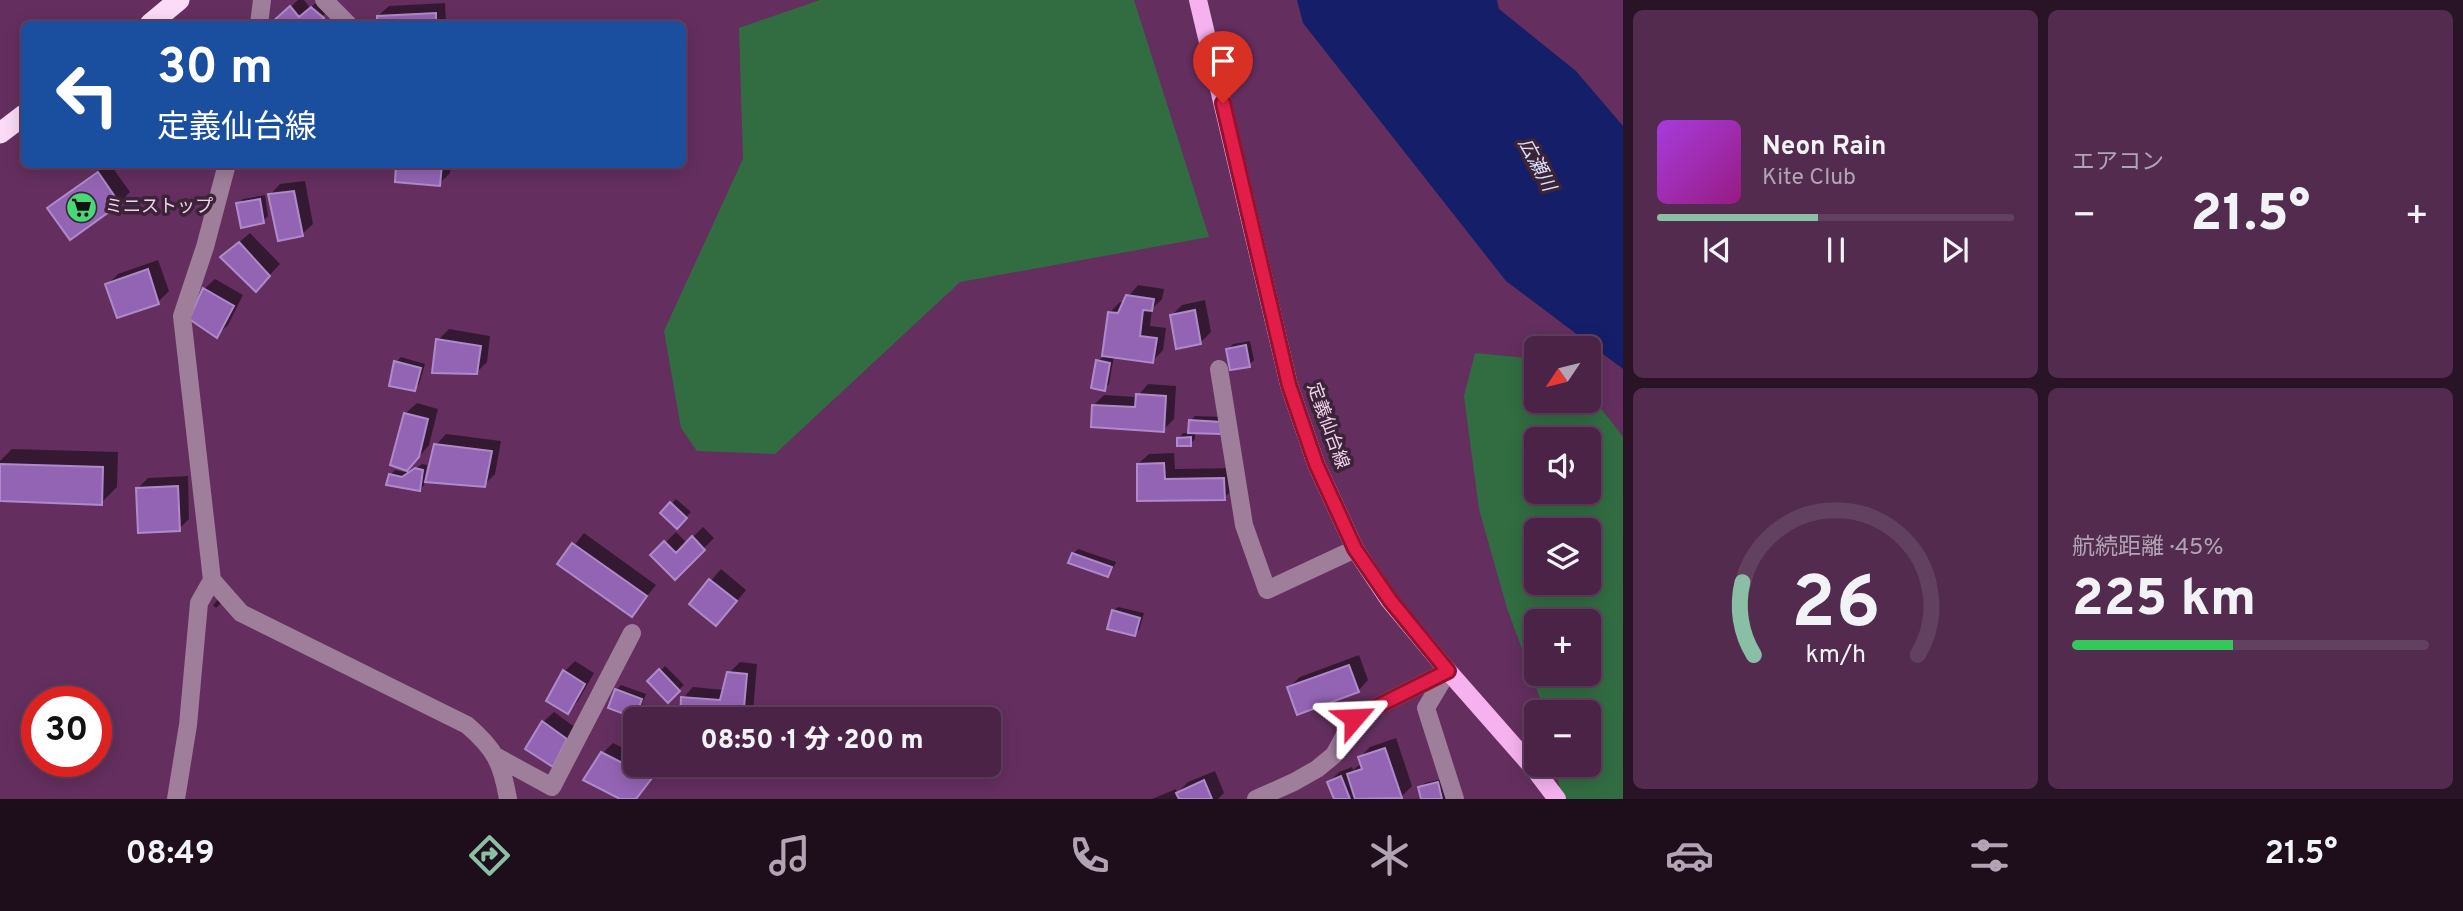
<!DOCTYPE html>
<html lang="ja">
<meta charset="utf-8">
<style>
:root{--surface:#4b2347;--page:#522b4e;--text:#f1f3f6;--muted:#b2a4b4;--line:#624060;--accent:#8abfa5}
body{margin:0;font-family:Overpass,"Noto Sans JP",sans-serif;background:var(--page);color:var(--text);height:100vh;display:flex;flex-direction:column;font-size:26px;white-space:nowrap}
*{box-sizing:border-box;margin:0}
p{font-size:23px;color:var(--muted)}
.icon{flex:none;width:38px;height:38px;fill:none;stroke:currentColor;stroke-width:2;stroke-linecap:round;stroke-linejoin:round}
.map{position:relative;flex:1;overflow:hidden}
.details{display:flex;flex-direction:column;gap:10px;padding:10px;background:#291327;width:840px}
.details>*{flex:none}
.hud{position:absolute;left:21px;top:21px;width:665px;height:147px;border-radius:10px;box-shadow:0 4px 18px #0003,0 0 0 2px var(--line);background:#1a4fa0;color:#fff;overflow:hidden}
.needle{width:46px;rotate:235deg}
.fabs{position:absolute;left:1524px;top:336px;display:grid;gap:14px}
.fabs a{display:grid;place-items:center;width:77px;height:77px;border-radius:10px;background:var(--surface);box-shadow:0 4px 18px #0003,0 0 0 2px var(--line);font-size:35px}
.speed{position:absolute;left:21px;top:686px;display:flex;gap:14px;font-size:35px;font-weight:700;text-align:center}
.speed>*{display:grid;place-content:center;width:91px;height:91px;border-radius:50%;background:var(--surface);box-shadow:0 4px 18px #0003,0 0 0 2px var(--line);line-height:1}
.speed .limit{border:10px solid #d22;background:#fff;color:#111}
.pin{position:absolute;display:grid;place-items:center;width:60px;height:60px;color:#fff;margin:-72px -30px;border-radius:50% 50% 50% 0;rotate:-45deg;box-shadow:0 0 7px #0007}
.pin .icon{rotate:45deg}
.me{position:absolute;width:77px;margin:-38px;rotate:64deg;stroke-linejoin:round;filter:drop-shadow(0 0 5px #0008)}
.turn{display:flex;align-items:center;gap:24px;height:147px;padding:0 21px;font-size:32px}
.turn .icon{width:91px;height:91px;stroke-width:2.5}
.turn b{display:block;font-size:49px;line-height:60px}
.big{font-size:52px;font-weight:800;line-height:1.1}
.details .tile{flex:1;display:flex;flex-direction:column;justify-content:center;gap:10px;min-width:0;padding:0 24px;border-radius:10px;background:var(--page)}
.details .dial{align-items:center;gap:0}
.dial svg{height:182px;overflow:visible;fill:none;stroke:var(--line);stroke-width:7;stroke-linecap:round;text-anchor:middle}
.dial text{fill:var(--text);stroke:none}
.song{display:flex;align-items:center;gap:21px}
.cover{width:84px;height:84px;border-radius:10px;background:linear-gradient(135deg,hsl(280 70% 55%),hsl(310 70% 35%))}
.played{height:7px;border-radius:4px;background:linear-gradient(90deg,var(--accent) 45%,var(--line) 45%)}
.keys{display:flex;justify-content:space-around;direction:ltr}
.heat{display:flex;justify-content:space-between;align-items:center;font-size:38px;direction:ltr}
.charge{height:10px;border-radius:5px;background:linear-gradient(90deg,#34c759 45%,var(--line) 0)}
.details .tiles{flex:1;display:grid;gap:10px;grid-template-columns:repeat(2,1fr)}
.trip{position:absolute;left:623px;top:707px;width:378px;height:70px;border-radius:10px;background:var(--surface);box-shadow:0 4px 18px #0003,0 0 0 2px var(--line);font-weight:800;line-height:70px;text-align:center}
.menu{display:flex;height:112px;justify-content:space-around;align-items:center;background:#1e0e1c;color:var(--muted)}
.menu .icon{width:49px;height:49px}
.menu .selected{color:var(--accent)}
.menu b{font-size:32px;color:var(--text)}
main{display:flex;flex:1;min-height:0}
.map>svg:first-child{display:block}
.green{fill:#326d42;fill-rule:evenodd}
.water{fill:#151e69}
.shadow{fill:#0007}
.building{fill:#9464b4;stroke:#af8aca;stroke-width:2}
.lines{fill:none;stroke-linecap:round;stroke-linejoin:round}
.minor{stroke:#9f7e9b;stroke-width:18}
.major{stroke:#f6b2ee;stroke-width:18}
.highway{stroke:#fbdbf7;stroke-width:21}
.route-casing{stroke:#92132f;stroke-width:18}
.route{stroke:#e11d48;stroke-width:12}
.labels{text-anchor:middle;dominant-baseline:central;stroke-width:7;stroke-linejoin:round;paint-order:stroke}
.poi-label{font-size:18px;fill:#f2d2ee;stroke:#3b2338;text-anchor:start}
.street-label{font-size:18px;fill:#f2d2ee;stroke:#3b2338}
.water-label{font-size:19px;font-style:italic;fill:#dae2f9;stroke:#3b2338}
</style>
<main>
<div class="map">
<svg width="1623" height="799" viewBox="0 0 1623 799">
<rect width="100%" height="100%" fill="#642f5f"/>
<path class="green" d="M820 0H1134L1209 237 960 282 775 454 697 451 681 428 664 331 743 159 739 28Z
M1475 353 1536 359V401H1589V393L1623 437V799H1562L1555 765H1589V712H1545L1507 608 1479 509 1464 396ZM1536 439H1589V492H1536ZM1536 530H1589V583H1536ZM1536 621H1589V674H1536Z"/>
<path class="water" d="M1297 0H1497L1499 9 1576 71 1623 126V369L1506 281 1303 23Z"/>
<path class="shadow" d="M298 0H304L310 8 319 0 333 6 314 24H272Z
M445 3 446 24H379L378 16 389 6Z
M107 164H110L130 192 119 203 70 238 50 209 60 198Z
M398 164H451L450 173 439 184Z
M305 181 313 224 302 234 270 195 280 184Z
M265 195 268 216 263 221 238 204 243 199Z
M250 233 280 264 266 279 222 257Z
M158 260 169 291 158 302 107 285 118 274Z
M215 279 243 295 228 325 217 335 204 289Z
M1138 285 1164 289 1162 299 1152 309 1150 326 1166 328 1163 350 1153 361 1114 356 1109 384 1104 389 1097 361 1104 357 1109 313 1120 302H1124Z
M1205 300 1211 332 1200 343 1171 316 1182 305Z
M449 329 490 336 487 362 477 372 438 340Z
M1250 341 1254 360 1249 365 1228 349 1233 344Z
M401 357 425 364 419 384 414 389 396 362Z
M1148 384 1176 386 1174 419 1163 430 1094 405 1104 395 1137 397Z
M417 403 438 409 429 445 417 459 392 464 406 413Z
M1195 416 1225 417V428L1195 432V439L1190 444 1179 438 1183 433H1190V421Z
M446 434 501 441 495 474 484 485 436 445Z
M12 449 118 452 117 487 101 503 0 500V461Z
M1174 453 1175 469 1234 468V488L1224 498 1139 499 1138 464 1149 454Z
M422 464 427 465 424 485 420 490 390 475 395 470 410 473Z
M188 476 189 519 179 529 137 489 148 478Z
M676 499 691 512 677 527 663 513Z
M703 527 714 538 675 577 653 555 676 532 687 543Z
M584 533 656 585 632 615 560 563Z
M1078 549 1116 562 1112 570 1108 575 1073 554Z
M721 569 746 590 726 614 691 604Z
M221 596V603L216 608 213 605Z
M1118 607 1144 613 1139 630 1134 634 1113 611Z
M1359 655 1368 680 1358 691 1289 687 1300 677Z
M575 661 594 673 578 701 568 712 565 671Z
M740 662 757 664 753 711 744 719H682L683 698 693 687 725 690 729 673Z
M665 666 684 685 668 700 650 681Z
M621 685 646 694 639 711 635 716 616 690Z
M554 712 576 728 563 754 543 722Z
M961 717H972V719H958Z
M1396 738 1412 786 1401 797 1395 799H1336L1329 782 1339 772 1352 767 1353 770 1362 763 1360 757 1370 747Z
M613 743 635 754V765L661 767 635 799H624L603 753Z
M1215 771 1224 793 1218 799H1152L1176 789 1177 793 1188 782Z
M1442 779 1447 799H1423L1420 788 1425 783Z"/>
<path class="building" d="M290 6 299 17 311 7 324 18 316 24H270Z
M436 13V24H377V16Z
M396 164H442L440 186 395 182Z
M98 172 120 204 70 240 47 208Z
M294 191 303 236 278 241 268 194Z
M260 199 264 223 241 228 236 203Z
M239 242 270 276 256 292 220 257Z
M148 269 159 304 117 318 105 284Z
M203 288 234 306 217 338 189 319Z
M1126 295 1154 299 1152 311 1143 310 1140 336 1157 338 1153 363 1102 356 1108 312 1118 313Z
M1195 310 1201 344 1176 349 1170 315Z
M436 339 481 346 477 374 432 373Z
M1246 345 1250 367 1230 370 1226 349Z
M1096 360 1110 363 1105 391 1091 388Z
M394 361 421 368 415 391 389 386Z
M1136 394 1166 396 1164 432 1091 427 1092 405 1135 407Z
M404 413 428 419 419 457 407 471 390 465Z
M1189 420 1221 422V434L1188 433Z
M1191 437V446H1177V438Z
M434 444 492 451 485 487 425 482Z
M1164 463 1165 479 1224 478 1225 500 1137 501V464Z
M0 464 103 467 102 505 0 501Z
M415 468 423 470 420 491 386 485 389 474 402 477Z
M178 486 180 531 138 533 136 488Z
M670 502 687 518 677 529 660 513Z
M692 536 705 550 675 580 650 555 664 541 676 553Z
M572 543 647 596 632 617 557 564Z
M1072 553 1112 567 1108 577 1068 563Z
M709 579 737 601 716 626 689 604Z
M1112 610 1140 618 1135 636 1107 629Z
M1349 665 1359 692 1297 715 1287 687Z
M659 669 680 691 668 703 647 681Z
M563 670 585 684 568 714 546 701Z
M727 672 747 674 743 719H680L681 697 720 700Z
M615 689 642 699 635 718 608 708Z
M542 721 567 739 553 767 525 749Z
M1385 748 1402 798 1355 799 1347 774 1362 769 1358 757Z
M601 752 652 778 636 799H620L583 780Z
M1341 776 1350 799H1334L1327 782Z
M1204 780 1212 799H1179L1176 793Z
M1438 782 1442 799H1421L1418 787Z"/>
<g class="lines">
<path class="minor" d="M324 0 348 24
M259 24 262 0
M227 164 205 247 182 316 212 580 241 613 467 725C495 749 502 763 508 799
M1219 369 1244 525 1267 590 1355 549
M1448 671 1426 708 1455 799
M497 757 552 787 632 633
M176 799 188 725 199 603 212 580
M1256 799 1294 782 1317 769 1334 755 1354 718 1448 671"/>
<path class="major" d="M1198 0 1289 385 1316 464 1355 549 1389 600 1448 671 1535 770 1557 799"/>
<path class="highway" d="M150 24 179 0
M0 133 24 115"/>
</g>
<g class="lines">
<defs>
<path id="route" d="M1223 103 1289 385 1316 464 1355 549 1390 600 1448 671 1354 718"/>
</defs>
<use href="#route" class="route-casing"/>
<use href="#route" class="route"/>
</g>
<defs>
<symbol id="supermarket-disc" viewBox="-11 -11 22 22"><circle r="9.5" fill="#4ad778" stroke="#3b2338"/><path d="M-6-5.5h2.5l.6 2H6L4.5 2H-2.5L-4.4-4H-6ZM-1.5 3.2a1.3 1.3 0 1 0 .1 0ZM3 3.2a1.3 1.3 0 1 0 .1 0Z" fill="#111"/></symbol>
</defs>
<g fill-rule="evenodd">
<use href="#supermarket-disc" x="64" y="190" width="35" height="35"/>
</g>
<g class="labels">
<g class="poi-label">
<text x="105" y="207">ミニストップ</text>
</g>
<g class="street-label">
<text transform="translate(1327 426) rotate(70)">定義仙台線</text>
</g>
<g class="water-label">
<text transform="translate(1536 165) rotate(62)">広瀬川</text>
</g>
</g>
</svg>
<div class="fabs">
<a><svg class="needle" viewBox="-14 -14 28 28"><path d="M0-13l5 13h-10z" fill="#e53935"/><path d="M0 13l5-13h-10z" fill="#b2a4b4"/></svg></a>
<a><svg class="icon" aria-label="sound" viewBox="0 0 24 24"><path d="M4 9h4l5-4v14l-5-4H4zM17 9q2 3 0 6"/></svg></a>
<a><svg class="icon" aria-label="layers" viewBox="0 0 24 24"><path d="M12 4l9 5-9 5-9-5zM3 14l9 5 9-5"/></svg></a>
<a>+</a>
<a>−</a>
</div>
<div class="speed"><div class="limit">30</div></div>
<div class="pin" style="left:1223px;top:103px;background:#d93025"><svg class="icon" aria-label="arrive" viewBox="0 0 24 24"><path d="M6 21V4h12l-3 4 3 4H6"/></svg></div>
<svg class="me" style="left:1354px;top:718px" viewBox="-20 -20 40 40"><path d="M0-17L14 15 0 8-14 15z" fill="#e11d48" stroke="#fff" stroke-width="4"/></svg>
<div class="trip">08:50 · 1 分 · 200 m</div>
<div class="hud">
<div class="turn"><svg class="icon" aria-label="left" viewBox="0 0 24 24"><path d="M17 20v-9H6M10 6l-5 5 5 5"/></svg><div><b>30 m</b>定義仙台線</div></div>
</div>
</div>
<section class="details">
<div class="tiles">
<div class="tile">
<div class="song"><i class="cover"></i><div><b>Neon Rain</b><p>Kite Club</p></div></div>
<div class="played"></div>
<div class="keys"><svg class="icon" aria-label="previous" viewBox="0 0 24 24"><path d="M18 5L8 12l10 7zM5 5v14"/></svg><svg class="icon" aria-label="pause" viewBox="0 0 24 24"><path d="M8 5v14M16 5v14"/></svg><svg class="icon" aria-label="next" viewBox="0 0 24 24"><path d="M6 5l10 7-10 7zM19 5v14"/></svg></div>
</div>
<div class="tile"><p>エアコン</p>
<div class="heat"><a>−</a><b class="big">21.5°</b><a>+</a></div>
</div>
<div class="tile dial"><svg viewBox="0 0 100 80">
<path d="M14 69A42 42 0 1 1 86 69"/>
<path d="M14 69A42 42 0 0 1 9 37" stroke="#8abfa5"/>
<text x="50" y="56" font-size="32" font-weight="700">26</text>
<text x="50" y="72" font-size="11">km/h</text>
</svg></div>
<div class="tile"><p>航続距離 · 45%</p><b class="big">225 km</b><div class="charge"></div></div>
</div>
</section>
</main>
<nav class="menu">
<b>08:49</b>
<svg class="icon selected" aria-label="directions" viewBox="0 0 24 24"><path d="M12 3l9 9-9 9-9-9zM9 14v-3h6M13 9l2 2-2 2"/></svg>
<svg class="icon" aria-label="music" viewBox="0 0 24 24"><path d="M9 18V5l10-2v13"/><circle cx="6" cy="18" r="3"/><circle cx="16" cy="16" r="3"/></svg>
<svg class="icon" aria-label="phone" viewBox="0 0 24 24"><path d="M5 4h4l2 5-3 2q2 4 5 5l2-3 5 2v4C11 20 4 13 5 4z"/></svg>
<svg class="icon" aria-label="climate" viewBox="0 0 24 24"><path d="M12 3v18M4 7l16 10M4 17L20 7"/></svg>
<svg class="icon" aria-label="car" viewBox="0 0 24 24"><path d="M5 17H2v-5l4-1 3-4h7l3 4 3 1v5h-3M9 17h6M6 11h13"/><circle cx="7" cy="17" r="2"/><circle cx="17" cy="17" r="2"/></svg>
<svg class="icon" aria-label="filters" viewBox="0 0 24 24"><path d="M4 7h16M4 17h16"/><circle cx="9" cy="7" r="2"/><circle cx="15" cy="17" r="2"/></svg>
<b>21.5°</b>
</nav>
